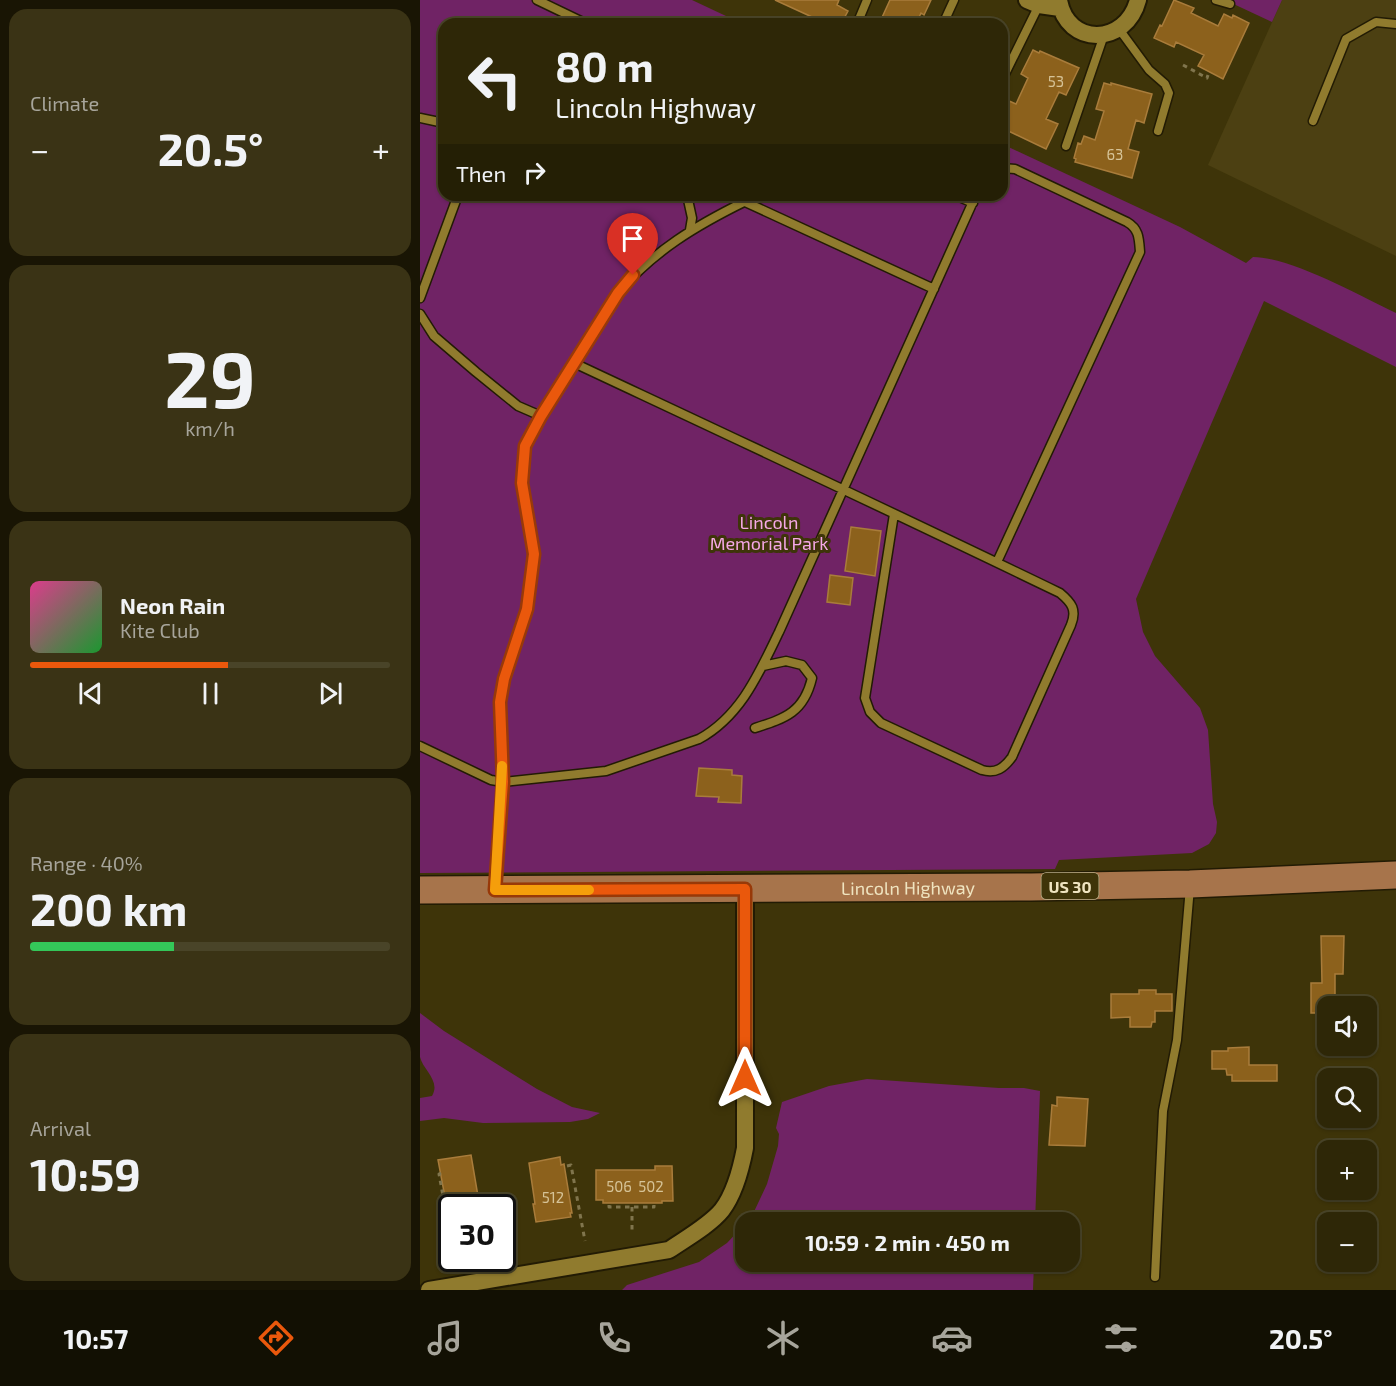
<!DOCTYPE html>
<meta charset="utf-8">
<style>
:root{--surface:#2e2707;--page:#3a3315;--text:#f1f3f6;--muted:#a7a59b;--line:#494428;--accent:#ea580c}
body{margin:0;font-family:"Exo 2",sans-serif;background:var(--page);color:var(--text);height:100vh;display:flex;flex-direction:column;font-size:22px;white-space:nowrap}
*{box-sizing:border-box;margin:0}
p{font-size:20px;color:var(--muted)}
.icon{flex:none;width:33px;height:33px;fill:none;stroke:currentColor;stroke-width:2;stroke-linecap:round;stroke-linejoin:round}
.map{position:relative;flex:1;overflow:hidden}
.details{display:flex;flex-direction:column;gap:9px;padding:9px;background:#191504;width:420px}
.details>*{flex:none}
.guide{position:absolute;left:18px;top:18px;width:570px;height:183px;border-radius:18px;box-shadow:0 2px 4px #0004,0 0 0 2px var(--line);background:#2e2707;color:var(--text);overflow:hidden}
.controls{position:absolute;left:897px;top:996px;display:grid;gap:12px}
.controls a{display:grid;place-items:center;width:60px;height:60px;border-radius:12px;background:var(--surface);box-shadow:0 2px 4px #0004,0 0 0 2px var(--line);font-size:30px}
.speed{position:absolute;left:18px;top:1194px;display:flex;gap:12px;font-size:30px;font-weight:700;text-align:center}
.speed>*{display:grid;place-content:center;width:78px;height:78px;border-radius:50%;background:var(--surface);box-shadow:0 2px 4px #0004,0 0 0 2px var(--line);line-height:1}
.speed .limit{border:3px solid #111;border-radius:9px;background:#fff;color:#111}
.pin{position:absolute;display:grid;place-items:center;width:51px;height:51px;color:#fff;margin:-62px -26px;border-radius:50% 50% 50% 0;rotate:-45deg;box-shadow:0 0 6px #0007}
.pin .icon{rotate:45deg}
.me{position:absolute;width:66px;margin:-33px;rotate:0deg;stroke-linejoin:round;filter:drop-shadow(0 0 4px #0008)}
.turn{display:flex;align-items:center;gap:21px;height:126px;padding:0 18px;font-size:27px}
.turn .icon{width:78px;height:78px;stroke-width:2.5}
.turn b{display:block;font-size:42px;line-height:51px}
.then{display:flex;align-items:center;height:57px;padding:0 18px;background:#0003;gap:12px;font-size:22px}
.big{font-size:45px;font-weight:700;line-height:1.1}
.details .tile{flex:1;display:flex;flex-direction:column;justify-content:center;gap:9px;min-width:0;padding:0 21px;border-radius:18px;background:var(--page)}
.details .dial{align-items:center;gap:0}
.dial b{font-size:78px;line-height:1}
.song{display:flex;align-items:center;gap:18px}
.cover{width:72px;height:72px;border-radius:9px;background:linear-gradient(135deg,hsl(330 70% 55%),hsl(130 70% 35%))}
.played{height:6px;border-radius:3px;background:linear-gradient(90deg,var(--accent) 55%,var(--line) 55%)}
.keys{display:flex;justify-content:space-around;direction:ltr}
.heat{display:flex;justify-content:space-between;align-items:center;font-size:33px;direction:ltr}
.charge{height:9px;border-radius:4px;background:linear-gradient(90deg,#34c759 40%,var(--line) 0)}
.trip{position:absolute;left:315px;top:1212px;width:345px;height:60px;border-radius:18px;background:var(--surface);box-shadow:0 2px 4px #0004,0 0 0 2px var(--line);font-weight:700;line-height:60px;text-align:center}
.tabs{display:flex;height:96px;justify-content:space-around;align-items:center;background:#121003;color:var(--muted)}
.tabs .icon{width:42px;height:42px}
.tabs .current{color:var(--accent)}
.tabs b{font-size:27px;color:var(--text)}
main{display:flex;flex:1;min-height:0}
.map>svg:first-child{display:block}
.built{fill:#4c4012}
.green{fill:#702365}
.building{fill:#8c611c;stroke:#a97c3b;stroke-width:1.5}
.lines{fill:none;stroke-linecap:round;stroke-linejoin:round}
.lane-casing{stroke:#221b04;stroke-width:11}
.street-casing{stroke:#221b04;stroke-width:20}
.primary-casing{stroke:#221b04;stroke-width:30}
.path{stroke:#80754d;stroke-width:3;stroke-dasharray:4.5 4.5;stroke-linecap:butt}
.lane{stroke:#907b2e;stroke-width:8}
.street{stroke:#907b2e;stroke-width:16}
.primary{stroke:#a7744b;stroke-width:27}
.route-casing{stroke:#983908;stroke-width:15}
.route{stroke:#ea580c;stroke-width:10}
.slow{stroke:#f59e0b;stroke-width:10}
.labels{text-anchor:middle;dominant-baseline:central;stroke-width:6;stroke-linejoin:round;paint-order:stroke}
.number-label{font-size:15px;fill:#d6c397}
.shield{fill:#3e3409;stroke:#baaf89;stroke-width:1.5}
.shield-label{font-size:16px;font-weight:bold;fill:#efe4c0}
.park-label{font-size:18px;fill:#f5a8e6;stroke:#3e3409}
.street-label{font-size:18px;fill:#efe4c0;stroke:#3e3409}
</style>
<main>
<section class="details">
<div class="tile"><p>Climate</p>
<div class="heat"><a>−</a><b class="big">20.5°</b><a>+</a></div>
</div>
<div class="tile dial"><b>29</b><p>km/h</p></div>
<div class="tile">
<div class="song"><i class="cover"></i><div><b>Neon Rain</b><p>Kite Club</p></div></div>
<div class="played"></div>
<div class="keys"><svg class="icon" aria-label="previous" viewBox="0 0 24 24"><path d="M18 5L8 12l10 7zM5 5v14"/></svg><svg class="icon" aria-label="pause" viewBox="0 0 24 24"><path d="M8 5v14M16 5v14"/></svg><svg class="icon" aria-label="next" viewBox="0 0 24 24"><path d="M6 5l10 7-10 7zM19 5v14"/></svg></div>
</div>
<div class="tile"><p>Range · 40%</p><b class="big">200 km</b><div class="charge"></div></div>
<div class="tile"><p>Arrival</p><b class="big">10:59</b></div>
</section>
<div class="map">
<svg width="976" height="1290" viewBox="0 0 976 1290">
<rect width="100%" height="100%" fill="#3e3409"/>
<path class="built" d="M862 0H976V256L788 165Z"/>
<path class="green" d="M0 0H272L323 24H24V195H582V144L760 227 826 263 833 257C871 257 940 296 976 313V367L844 301 716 599 723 632 735 656 780 708 788 730 793 804 797 822 796 833 789 844 772 853 639 860 635 869 0 873Z
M805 0H862L852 22Z
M0 1013 24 1031 117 1089 152 1107 180 1113 168 1119 150 1122 63 1123 24 1118 0 1121V1098L12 1096C21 1081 3 1070 0 1057 0 1044 0 1026 0 1013Z
M447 1079 579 1088H604L620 1091 615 1222H327L331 1218 347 1184 358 1146 359 1134 356 1128 362 1102 409 1086Z
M325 1224 326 1262H614L613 1290H202L207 1285 279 1262 307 1243Z"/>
<path class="building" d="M355 0H419L417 5 428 11 421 24H389L392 17Z
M470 0H511L504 15 501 13 496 24H459Z
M754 0 774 8 771 13 798 26 804 14 812 18 813 15 829 23 803 79 778 66 784 55 756 42 754 47 734 38 740 25 742 26Z
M613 50 619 53 620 51 659 68 646 95 639 92 626 119 638 124 626 149 582 128V98L596 104 608 78 601 74Z
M684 83 691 85V83L732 94 724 123 716 120 708 149 719 152 712 178 655 162 656 159 654 158 658 143 661 144 664 136 675 140 684 111 676 109Z
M431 527 461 531 455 576 425 571Z
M410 575 433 578 430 605 407 602Z
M279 768 312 770V775L322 776 321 803 298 802 299 797 276 796Z
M901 936H924L923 974H915V1006H908V1013H891V983H902Z
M719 990H736V994H752V1011H735V1022H732L731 1027H710V1017L691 1018V994H719Z
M829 1047V1065H857V1081H812V1075H807L806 1069H792V1051H808V1048Z
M637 1097 668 1099 665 1146 629 1145 632 1105 637 1106Z
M51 1155 60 1208H27L18 1160Z
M140 1157 141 1165 144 1164 152 1213H150L151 1217 116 1222 113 1204H115L109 1163Z
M235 1166H252L253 1201H242V1203H183V1200H176V1170H235Z"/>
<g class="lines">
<defs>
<path id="lane" d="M117 0 167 24
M796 0 810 4
M437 24 447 0
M523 24 534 0
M699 29 729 70 745 84 749 93 738 131
M582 80 619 5
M0 118 24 123
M893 121 926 39 956 22 976 24
M646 146 684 35
M267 195 272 218 270 230
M310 195 514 289
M535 195 553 203
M0 298 38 195
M0 314 14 336 56 372 98 406 121 416
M154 363C316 439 479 515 640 593 652 603 657 610 651 625L592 757C584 768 576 774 562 770L461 723 450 712 445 698 474 514
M577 562 720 252C719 238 719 229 707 222L595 169 582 168
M335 728C366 718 384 712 392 678L382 665 366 661 343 666
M0 746 71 780 83 782 186 771 279 739C321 716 339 673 359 632L556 195
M76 887 83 782 80 702 84 679 107 609 113 570 114 554 112 538 102 483 105 446 113 428 198 293C233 251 277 225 326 201
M735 1277 743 1111 757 1040 770 887"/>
<path id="street" d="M607 0 619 5 640 8
M639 0C647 47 706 46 718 0
M9 1290 249 1250C265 1239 290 1225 302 1210 315 1193 321 1169 325 1148V889"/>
<g id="primary">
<path id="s1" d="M0 890 611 887 770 884 976 875"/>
</g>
</defs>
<use href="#lane" class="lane-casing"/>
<use href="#street" class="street-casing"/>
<use href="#primary" class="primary-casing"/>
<path class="path" d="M763 65 787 78 788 75
M147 1166 151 1165 165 1241
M21 1173 19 1174 32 1245
M189 1205V1207H234V1205
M212 1207V1233
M34 1258 35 1265"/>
<use href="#lane" class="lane"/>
<use href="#street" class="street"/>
<use href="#primary" class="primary"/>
</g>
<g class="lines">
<defs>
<path id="route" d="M213 275 198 293 121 416 105 446 102 483 114 554 107 609 84 679 80 702 83 782 75 890 325 889V1078"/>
</defs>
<use href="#route" class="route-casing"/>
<use href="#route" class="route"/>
<path class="slow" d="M82 766 75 890H169"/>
</g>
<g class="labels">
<g class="number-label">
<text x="636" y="81">53</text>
<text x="695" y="154">63</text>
<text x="199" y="1186">506</text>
<text x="231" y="1186">502</text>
<text x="133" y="1197">512</text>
</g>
<rect class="shield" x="621.5" y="873" width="57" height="26" rx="4.5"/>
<g class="shield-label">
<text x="650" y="886">US 30</text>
</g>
<g class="park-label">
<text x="349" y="522">Lincoln<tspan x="349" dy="21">Memorial Park</tspan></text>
</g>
<g class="street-label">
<text stroke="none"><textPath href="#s1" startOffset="488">Lincoln Highway</textPath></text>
</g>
</g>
</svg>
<div class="controls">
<a><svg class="icon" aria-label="sound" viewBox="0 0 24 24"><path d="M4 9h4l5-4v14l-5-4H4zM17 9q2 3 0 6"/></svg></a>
<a><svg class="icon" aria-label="search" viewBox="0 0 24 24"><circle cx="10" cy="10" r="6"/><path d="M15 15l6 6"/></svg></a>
<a>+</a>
<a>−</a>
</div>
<div class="speed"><div class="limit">30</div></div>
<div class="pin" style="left:213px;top:275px;background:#d93025"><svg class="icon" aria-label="arrive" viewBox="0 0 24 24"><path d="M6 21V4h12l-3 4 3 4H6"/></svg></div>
<svg class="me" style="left:325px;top:1078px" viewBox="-20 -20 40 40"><path d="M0-17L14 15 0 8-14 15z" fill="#ea580c" stroke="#fff" stroke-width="4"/></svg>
<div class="trip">10:59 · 2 min · 450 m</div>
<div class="guide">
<div class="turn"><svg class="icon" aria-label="left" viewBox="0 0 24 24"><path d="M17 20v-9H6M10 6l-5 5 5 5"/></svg><div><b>80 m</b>Lincoln Highway</div></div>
<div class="then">Then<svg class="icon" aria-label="right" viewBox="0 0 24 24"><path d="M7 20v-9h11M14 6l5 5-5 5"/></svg></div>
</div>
</div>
</main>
<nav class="tabs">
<b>10:57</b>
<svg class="icon current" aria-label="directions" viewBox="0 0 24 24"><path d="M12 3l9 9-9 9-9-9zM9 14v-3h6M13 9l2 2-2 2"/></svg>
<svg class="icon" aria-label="music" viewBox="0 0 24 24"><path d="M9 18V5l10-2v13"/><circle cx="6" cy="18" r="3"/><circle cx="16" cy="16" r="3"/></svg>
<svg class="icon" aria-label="phone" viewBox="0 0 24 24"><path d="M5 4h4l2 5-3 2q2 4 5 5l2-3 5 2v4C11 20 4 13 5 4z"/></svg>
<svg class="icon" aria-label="climate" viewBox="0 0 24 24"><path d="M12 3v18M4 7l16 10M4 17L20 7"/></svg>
<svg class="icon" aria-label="car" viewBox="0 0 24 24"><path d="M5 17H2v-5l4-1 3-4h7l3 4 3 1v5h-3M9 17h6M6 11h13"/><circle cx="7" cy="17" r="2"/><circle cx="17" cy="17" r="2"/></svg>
<svg class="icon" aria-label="filters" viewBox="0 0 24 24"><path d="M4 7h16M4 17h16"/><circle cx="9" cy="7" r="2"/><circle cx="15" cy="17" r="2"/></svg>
<b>20.5°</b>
</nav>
